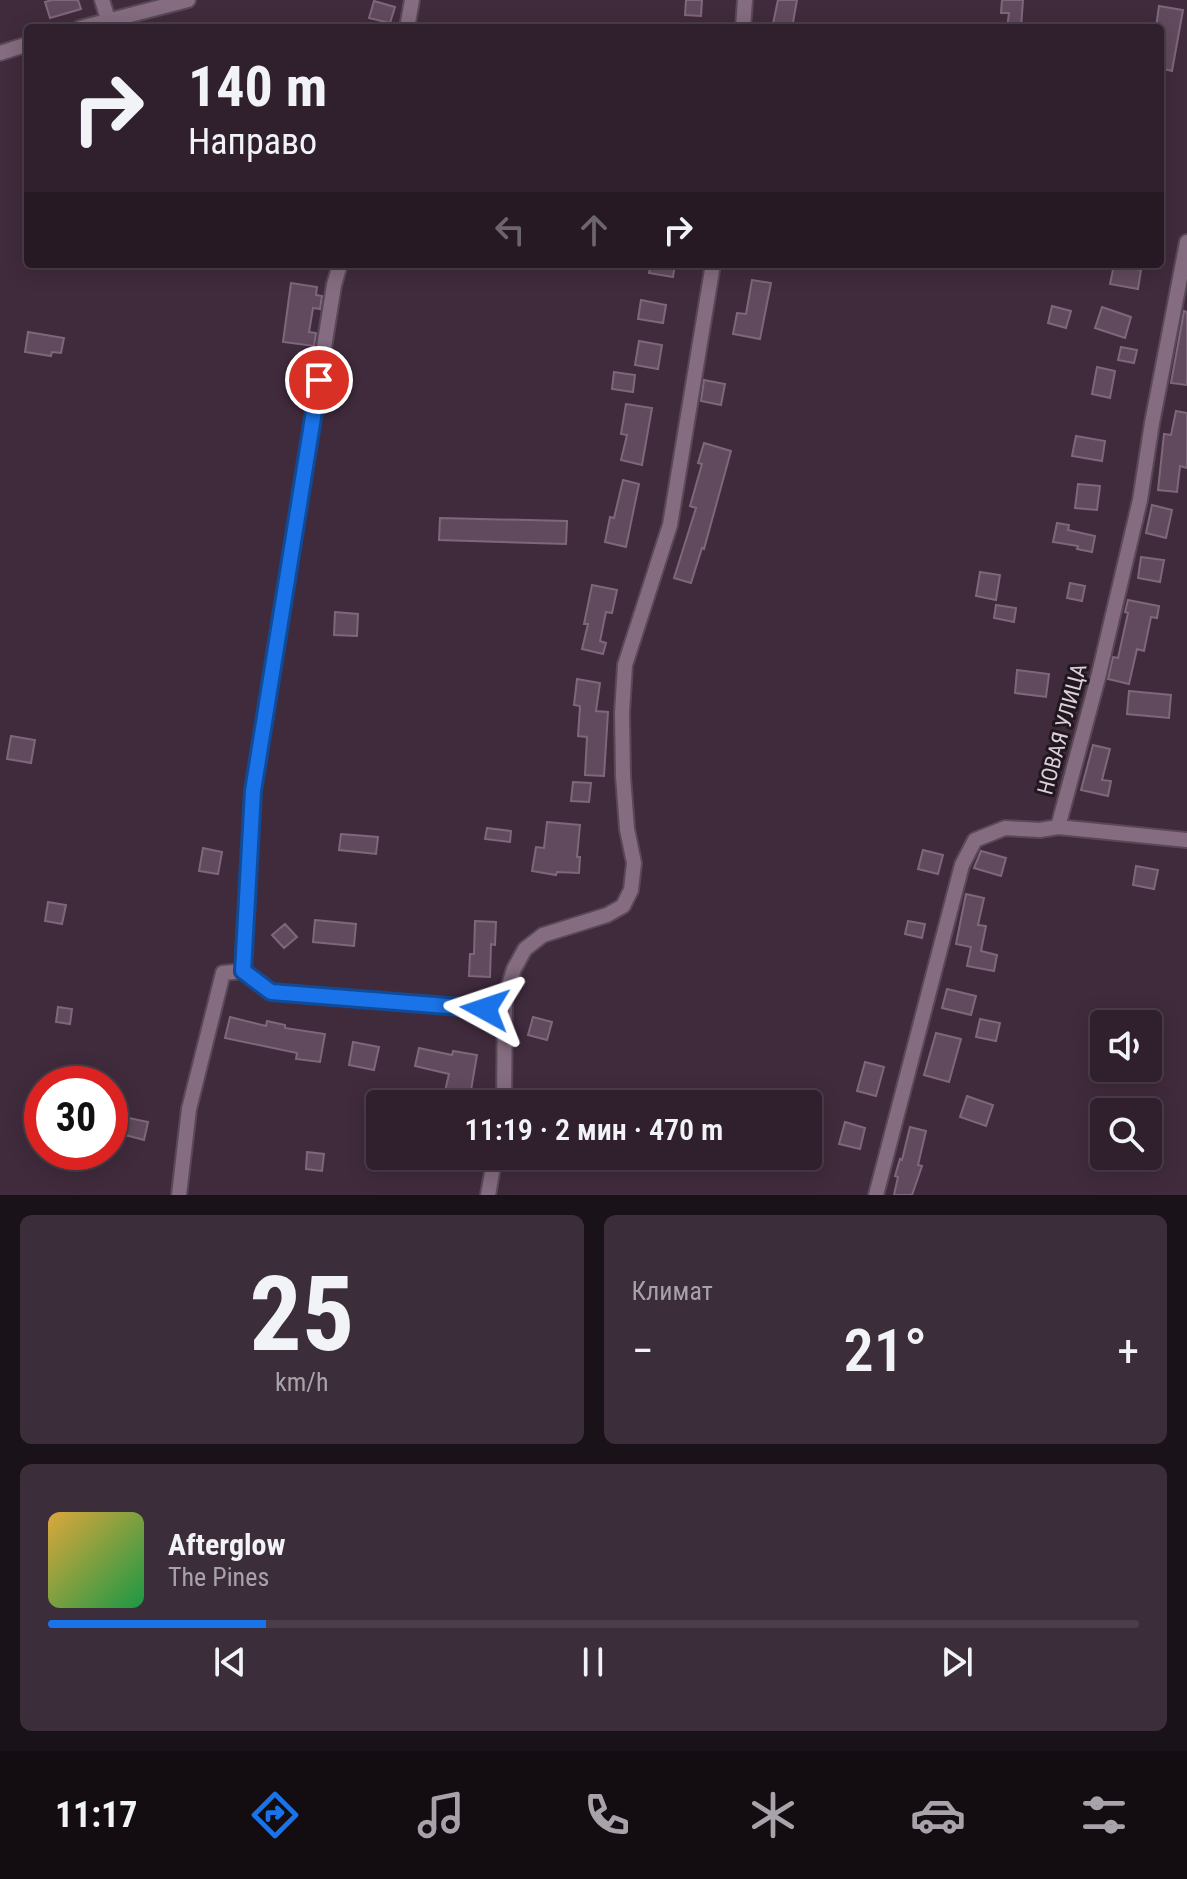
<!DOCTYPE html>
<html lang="ru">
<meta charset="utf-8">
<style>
:root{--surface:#30202e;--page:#3c2d3a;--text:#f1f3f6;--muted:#a8a3aa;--line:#4b3e4a;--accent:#1a73e8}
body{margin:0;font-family:"Roboto Condensed",sans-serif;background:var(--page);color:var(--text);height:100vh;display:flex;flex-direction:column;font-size:30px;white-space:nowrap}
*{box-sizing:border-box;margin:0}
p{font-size:26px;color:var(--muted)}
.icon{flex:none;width:44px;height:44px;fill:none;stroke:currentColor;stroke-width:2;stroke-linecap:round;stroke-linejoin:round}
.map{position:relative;height:1195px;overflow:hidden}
.sheet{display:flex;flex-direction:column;gap:20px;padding:20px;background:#1a1219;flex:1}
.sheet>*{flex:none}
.guide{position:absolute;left:24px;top:24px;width:1140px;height:244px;border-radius:8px;box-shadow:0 4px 20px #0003,0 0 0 2px var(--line);background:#30202e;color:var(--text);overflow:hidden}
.buttons{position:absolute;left:1090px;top:1010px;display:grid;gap:16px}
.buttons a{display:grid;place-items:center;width:72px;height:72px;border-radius:8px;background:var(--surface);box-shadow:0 4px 20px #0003,0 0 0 2px var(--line);font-size:40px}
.speed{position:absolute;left:24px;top:1066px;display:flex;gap:16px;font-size:40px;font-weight:700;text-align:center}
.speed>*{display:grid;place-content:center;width:104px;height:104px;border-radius:50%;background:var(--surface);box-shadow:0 4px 20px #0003,0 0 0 2px var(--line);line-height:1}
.speed .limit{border:12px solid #d22;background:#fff;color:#111}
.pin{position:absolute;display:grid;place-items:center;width:68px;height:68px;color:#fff;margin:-34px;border:4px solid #fff;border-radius:50%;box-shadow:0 2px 8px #0007}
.me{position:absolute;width:88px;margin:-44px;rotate:275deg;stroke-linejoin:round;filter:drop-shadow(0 0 6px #0008)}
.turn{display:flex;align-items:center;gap:28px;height:168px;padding:0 32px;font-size:36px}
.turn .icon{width:104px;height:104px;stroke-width:2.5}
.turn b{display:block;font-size:56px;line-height:68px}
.lanes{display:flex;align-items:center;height:76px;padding:0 32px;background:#0003;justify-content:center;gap:40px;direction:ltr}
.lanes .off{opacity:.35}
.big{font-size:60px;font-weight:600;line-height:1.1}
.sheet .tile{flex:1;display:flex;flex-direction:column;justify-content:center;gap:12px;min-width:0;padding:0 28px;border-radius:12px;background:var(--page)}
.sheet .dial{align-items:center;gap:0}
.dial b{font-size:104px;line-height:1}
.song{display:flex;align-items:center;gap:24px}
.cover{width:96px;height:96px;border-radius:12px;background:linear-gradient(135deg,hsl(40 70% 55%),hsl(140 70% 35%))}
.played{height:8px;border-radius:4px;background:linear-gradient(90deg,var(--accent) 20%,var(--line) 20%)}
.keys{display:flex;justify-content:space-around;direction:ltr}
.heat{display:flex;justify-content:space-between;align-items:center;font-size:44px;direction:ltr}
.sheet .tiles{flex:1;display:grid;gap:20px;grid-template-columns:1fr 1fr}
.tile:last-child{grid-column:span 2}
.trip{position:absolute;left:366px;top:1090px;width:456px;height:80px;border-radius:8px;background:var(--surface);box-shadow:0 4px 20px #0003,0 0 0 2px var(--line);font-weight:600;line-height:80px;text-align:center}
.dock{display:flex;height:128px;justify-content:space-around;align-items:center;background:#130d12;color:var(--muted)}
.dock .icon{width:56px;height:56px}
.dock .active{color:var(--accent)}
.dock b{font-size:36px;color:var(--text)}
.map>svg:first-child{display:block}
.building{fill:#614a5d;stroke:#7f677b;stroke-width:2}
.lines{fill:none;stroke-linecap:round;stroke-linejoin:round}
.street-casing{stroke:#594856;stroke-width:18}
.street{stroke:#856c80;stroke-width:14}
.route-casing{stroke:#114b97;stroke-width:20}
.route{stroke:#1a73e8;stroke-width:14}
.labels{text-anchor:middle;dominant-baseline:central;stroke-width:6;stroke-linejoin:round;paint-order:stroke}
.street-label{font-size:22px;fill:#ddcfda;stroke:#21171f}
</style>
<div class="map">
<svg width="1187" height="1195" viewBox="0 0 1187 1195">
<rect width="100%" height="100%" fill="#402b3d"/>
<path class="building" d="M52 0H78L81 9 50 18 45 2Z
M686 0H702L701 16 685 15Z
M778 0H797L792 28H772Z
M1002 0H1023L1021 28H1007L1009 13H1001Z
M374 1 395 7 390 23 369 18Z
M1159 6 1183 10 1172 71 1160 68V27H1156Z
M651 264H675L673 277 649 273Z
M1114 265 1141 270 1138 289 1110 284Z
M752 280 771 283 760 339 733 334 737 313 746 314Z
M291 283 317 287 316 295 322 296 320 309 313 308 309 332 316 333 314 346 283 342Z
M641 300 666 305 663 323 638 319Z
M1052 306 1071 311 1066 328 1048 323Z
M1102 307 1131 317 1125 338 1095 328Z
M1184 311 1187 312V385L1171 383Z
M28 332 64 338 61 353 52 352 51 356 25 352Z
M639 341 662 345 658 369 635 365Z
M1121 347 1137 350 1134 363 1118 360Z
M1097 367 1115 371 1110 398 1092 394Z
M614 372 635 375 633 392 612 389Z
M704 380 725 384 721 405 701 401Z
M626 404 652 408 642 465 621 460 627 435 621 434Z
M1176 411 1187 413V468L1180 466 1177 492 1158 490 1164 434 1171 435Z
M1076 436 1105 441 1102 461 1072 456Z
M704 443 731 451 704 549 702 548 691 583 674 578 696 508 690 506 702 464 698 463Z
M623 480 639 484 626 547 605 542 610 517 614 518Z
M1078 484 1100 486 1097 510 1075 508Z
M1152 505 1172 510 1166 538 1146 533Z
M440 518 567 521 566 544 439 540Z
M1057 523 1069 525 1068 530 1095 536 1092 552 1077 549 1078 546 1053 542Z
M1141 557 1164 560 1160 582 1138 578Z
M980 572 1000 575 996 600 976 596Z
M1070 583 1085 586 1082 601 1067 598Z
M592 585 617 590 612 613 606 612 600 641 606 643 603 654 582 649 588 624H584Z
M1128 600 1159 606 1157 618 1151 617 1144 651 1137 649 1129 684 1108 679 1113 657 1118 658 1128 613 1125 612Z
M996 605 1016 608 1014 622 994 618Z
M335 612 358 614 357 636 334 635Z
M1017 670 1049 674 1046 697 1015 693Z
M577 679 600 683 596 711 608 712 604 776 585 775 587 737 578 736 580 706 574 705Z
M1129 691 1171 695 1169 718 1127 714Z
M11 736 35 740 31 763 7 759Z
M1093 745 1110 749 1102 780 1111 781 1108 796 1081 790Z
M573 782 591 783 589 802 571 801Z
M547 822 580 825 577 857H580L579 873 557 872 556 875 532 871 536 847 544 848Z
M487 828 511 831 510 842 485 839Z
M341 834 378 837 376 854 339 850Z
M203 848 222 852 218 874 199 871Z
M923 850 943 855 938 874 918 869Z
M981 851 1006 858 1001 876 974 868Z
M1136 866 1158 870 1154 889 1133 885Z
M966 894 984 898 978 925 986 926 981 951 997 955 994 971 967 966 971 947 956 944Z
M48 902 66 905 62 924 45 921Z
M315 920 356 924 354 946 313 942Z
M475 921 496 922 495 945 491 944 490 977 469 976 470 954H474Z
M908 921 925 924 922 938 905 934Z
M285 924 297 937 284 948 272 935Z
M947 989 976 996 971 1015 942 1008Z
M58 1007 72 1009 70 1024 56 1022Z
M230 1017 266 1026 267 1021 285 1025V1028L325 1034 320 1062 296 1059 297 1053 225 1038Z
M533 1017 552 1022 547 1040 528 1035Z
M980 1019 1000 1023 996 1041 976 1037Z
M936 1033 961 1039 949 1082 924 1075Z
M353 1042 379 1047 374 1070 349 1065Z
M419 1048 452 1055 453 1051 477 1055 470 1096 445 1091 449 1074 415 1066Z
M865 1062 884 1067 876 1096 857 1091Z
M967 1096 993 1105 986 1126 960 1117Z
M129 1118 148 1122 144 1140 125 1135Z
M845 1122 865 1128 860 1149 839 1144Z
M910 1127 926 1131 918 1165 922 1166 912 1195H894L898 1177 895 1176 900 1159 902 1160Z
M307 1152 324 1154 322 1171 306 1169Z"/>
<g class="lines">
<defs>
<path id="street" d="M102 0 110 26
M80 28 188 0
M407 28 412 0
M743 28 745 0
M0 53 28 44
M1058 827 1187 840
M243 971 271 992 485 1009 505 998
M504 1104 505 998 514 969 525 949 543 935 607 915 623 906 631 890 634 863 627 829 623 776 622 713 625 665 670 525 713 264
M179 1195 189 1109 223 973 243 971 253 791 334 285 340 264
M488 1195 495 1156
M876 1195 962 865 975 840 1005 828 1040 830 1058 827 1099 674 1140 500 1152 423 1187 242"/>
</defs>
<use href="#street" class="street-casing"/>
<use href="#street" class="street"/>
</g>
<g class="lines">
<defs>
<path id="route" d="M319 380 253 791 243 971 271 992 485 1009"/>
</defs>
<use href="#route" class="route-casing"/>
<use href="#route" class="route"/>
</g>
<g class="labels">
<g class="street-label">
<text transform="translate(1062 729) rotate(-75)">НОВАЯ УЛИЦА</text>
</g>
</g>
</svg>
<div class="buttons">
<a><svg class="icon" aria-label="sound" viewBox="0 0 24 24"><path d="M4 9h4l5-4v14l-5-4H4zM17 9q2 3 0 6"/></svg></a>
<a><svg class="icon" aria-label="search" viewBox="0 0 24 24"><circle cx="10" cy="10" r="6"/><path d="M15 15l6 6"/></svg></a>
</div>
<div class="speed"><div class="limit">30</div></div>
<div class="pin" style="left:319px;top:380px;background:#d93025"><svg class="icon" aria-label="arrive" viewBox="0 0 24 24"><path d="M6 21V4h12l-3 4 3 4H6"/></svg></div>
<svg class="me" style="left:485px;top:1009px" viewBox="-20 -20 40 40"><path d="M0-17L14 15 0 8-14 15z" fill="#1a73e8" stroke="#fff" stroke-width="4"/></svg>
<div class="trip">11:19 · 2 мин · 470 m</div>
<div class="guide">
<div class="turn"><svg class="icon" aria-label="right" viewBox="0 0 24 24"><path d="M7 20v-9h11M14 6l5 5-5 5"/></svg><div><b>140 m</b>Направо</div></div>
<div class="lanes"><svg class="icon off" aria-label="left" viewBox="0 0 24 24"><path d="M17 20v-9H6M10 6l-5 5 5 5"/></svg><svg class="icon off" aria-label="ahead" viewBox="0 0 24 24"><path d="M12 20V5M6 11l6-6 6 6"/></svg><svg class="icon" aria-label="right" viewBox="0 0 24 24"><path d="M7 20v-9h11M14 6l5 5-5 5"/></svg></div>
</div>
</div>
<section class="sheet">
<div class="tiles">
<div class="tile dial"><b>25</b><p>km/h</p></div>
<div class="tile"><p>Климат</p>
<div class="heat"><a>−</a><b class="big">21°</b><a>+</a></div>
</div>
<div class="tile">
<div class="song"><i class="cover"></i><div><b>Afterglow</b><p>The Pines</p></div></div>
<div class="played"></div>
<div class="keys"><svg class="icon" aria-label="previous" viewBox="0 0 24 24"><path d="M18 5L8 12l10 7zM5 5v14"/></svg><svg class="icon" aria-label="pause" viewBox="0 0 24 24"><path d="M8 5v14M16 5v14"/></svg><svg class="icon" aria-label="next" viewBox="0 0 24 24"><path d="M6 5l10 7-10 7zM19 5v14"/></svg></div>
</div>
</div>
</section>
<nav class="dock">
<b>11:17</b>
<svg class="icon active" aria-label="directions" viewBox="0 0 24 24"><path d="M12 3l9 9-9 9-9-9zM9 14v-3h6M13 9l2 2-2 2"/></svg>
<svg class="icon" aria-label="music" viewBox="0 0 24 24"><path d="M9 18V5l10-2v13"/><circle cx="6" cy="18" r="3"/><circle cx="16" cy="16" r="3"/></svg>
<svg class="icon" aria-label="phone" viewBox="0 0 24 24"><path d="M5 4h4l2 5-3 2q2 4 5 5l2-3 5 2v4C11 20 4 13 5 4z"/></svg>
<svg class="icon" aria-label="climate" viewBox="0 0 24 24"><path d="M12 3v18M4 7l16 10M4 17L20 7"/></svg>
<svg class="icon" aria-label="car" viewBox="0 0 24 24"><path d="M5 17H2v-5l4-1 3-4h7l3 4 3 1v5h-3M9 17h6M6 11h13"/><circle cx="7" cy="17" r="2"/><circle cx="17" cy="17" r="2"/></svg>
<svg class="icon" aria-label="filters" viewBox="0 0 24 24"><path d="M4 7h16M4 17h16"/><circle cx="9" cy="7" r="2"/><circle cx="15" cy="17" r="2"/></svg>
</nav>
